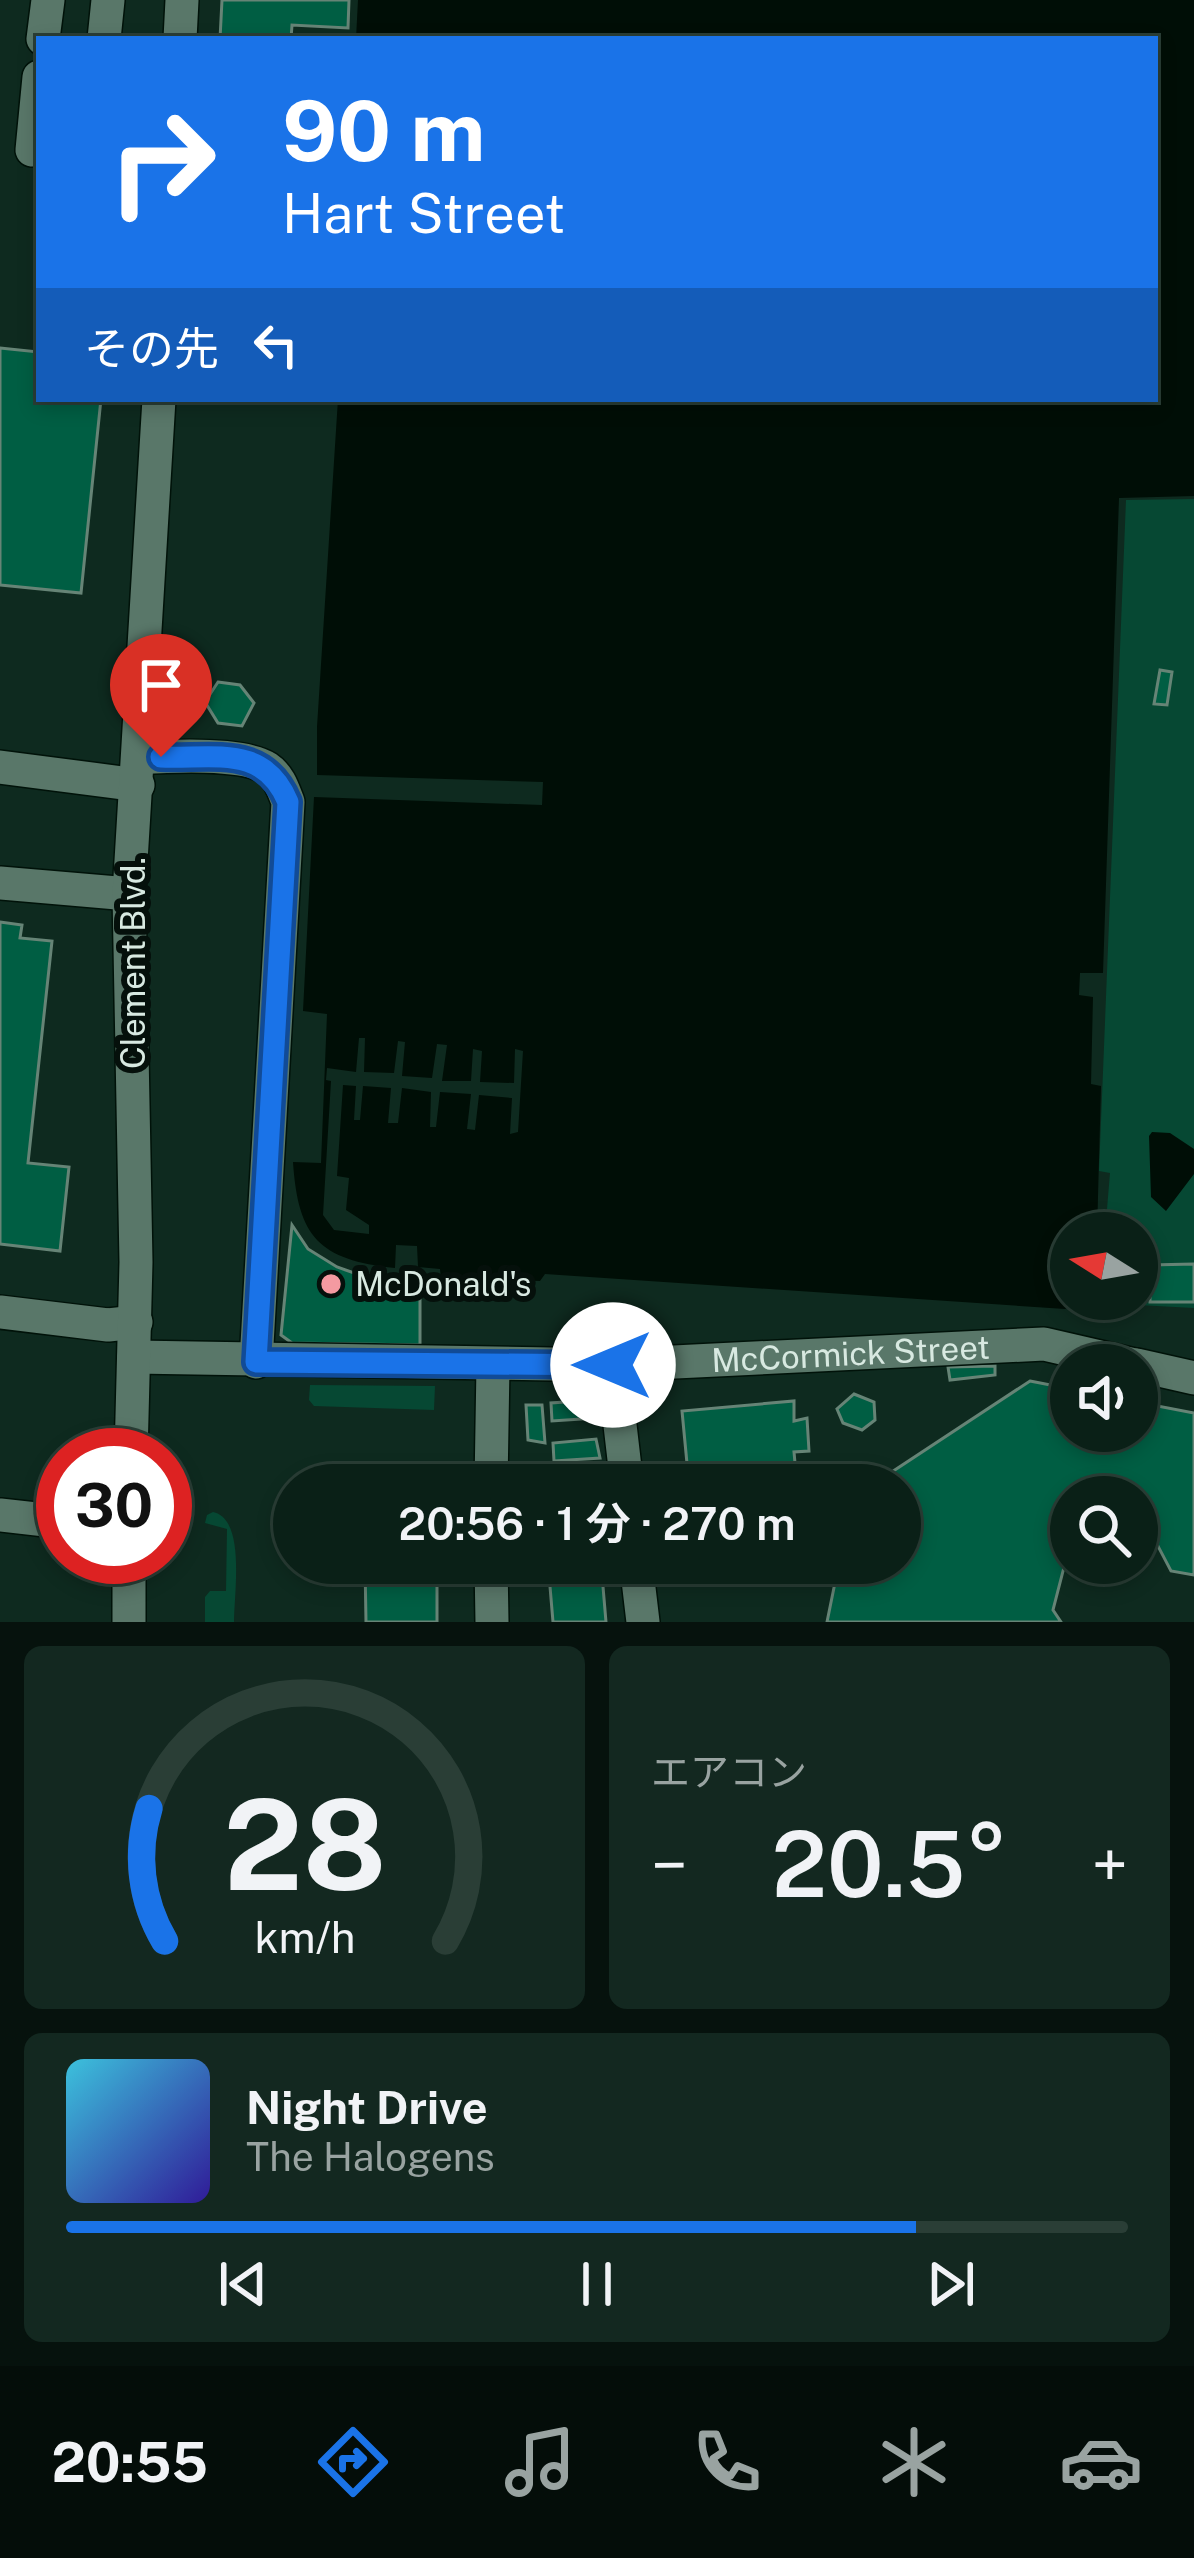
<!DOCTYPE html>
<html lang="ja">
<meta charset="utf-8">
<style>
:root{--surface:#0a2017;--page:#132820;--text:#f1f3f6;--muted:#99a3a1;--line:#2a3e36;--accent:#1a73e8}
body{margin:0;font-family:"Public Sans","Noto Sans JP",sans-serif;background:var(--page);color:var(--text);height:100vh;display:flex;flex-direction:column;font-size:45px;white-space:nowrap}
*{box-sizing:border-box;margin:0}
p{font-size:39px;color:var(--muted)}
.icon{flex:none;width:66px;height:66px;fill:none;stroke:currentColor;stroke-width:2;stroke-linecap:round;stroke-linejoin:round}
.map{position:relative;height:1622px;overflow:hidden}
.sheet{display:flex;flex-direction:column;gap:24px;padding:24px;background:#06120d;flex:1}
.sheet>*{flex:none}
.top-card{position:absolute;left:36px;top:36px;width:1122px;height:366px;border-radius:0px;box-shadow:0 6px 18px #0003,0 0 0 3px var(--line);background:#1a73e8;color:#fff;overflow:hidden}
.needle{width:78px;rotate:281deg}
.controls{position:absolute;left:1050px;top:1212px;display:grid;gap:24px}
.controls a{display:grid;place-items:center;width:108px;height:108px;border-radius:50%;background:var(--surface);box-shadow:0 6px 18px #0003,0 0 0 3px var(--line);font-size:60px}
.speed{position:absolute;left:36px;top:1428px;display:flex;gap:24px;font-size:60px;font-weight:700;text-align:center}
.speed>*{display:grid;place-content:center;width:156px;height:156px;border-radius:50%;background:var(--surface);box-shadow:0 6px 18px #0003,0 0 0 3px var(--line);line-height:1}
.speed .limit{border:18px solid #d22;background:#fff;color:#111}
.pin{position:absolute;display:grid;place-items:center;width:102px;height:102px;color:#fff;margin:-123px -51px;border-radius:50% 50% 50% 0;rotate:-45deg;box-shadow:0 0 12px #0007}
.pin .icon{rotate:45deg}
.me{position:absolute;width:132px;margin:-66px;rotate:270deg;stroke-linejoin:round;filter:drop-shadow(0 0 9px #0008)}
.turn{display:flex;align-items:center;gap:42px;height:252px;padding:0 48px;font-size:54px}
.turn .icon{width:156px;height:156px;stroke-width:2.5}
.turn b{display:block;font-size:84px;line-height:102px}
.then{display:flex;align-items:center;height:114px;padding:0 48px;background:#0003;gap:24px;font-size:45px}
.big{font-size:90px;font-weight:600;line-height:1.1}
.sheet .widget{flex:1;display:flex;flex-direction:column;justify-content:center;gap:18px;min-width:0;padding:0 42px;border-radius:18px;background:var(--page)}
.sheet .dial{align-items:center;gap:0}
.dial svg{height:312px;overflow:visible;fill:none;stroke:var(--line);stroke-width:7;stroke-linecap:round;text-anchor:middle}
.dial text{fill:var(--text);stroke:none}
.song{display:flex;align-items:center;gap:36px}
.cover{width:144px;height:144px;border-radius:18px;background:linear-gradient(135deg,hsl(190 70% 55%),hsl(250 70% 35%))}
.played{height:12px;border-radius:6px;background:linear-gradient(90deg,var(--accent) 80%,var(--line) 80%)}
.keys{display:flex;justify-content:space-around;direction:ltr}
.heat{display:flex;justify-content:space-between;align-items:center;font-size:66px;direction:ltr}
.sheet .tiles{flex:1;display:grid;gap:24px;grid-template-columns:1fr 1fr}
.widget:last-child{grid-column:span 2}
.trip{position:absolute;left:273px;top:1464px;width:648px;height:120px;border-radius:60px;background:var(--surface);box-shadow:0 6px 18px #0003,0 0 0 3px var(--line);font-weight:600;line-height:120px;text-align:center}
.tab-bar{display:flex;height:192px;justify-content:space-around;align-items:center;background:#040d09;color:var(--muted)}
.tab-bar .icon{width:84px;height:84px}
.tab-bar .active{color:var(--accent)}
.tab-bar b{font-size:54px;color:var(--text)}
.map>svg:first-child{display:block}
.green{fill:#064833}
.water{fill:#000e06}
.pier{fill:#0e2a1f}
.building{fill:#005e43;stroke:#668476;stroke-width:3}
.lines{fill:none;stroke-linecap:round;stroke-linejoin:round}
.minor-casing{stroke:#001209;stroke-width:36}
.minor{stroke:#597769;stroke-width:33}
.route-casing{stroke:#114b97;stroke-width:30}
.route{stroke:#1a73e8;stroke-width:21}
.poi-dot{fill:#f49aa1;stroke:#05100b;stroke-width:4.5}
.labels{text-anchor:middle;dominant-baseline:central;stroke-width:12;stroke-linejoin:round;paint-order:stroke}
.street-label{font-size:33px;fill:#d8e9e1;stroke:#05100b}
.poi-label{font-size:33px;fill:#d8e9e1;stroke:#05100b;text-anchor:start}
</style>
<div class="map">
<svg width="1194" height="1622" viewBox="0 0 1194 1622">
<rect width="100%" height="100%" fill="#0e2a1f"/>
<path class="green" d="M1194 499V1308L1100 1303V1299H1137V1233H1105L1110 1173 1099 1171 1126 500Z
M310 1385 435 1386 434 1410 314 1406 309 1400Z
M213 1512C246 1519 234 1593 234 1622H205V1597L210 1591H226L227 1529 205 1523 207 1515Z"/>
<path class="water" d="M358 0H1194V496L1119 498 1103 973H1080L1079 995 1093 997 1091 1084 1101 1086 1097 1233H1071V1299L1083 1300 1065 1309 545 1274 540 1281 441 1278 440 1269 418 1267 417 1246 396 1245 395 1268C319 1260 298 1237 293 1162L321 1163 327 1014 303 1011 314 797 542 805 543 782 317 775V727L338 399H1155V39H356Z
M1152 1132 1170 1133 1194 1149V1174L1166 1211 1151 1197 1149 1136Z"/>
<path class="pier" d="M359 1038H365L364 1072 394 1073 398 1041 405 1042 402 1076 432 1078 437 1044 447 1045 442 1081H471L473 1049 482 1051 480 1082 514 1083 515 1049 523 1051 518 1132 510 1134 512 1098 479 1095 475 1130 467 1129 471 1094 440 1092 436 1127H430L431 1092 402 1088 398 1123H388L391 1088 363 1086 360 1120H354L356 1086 343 1085 337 1176 349 1178 346 1210 369 1225V1234L334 1230 323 1215 331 1081 326 1080 327 1068 356 1072Z"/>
<path class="building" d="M222 0H349L348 28 292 25 291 39H220Z
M0 348 39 352V399H101L81 593 0 585Z
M1160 670 1172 672 1167 705 1154 704Z
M218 682 240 685 254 703 242 726 218 723 205 702Z
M0 922 22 925 20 938 52 941 28 1163 69 1167 60 1251 0 1244Z
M292 1225 308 1249 337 1267 357 1274 377 1275 376 1291 389 1292V1276L420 1278V1345L292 1343 281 1335Z
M1194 1264V1302H1150V1265Z
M995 1366V1375L950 1380 948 1367Z
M1030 1381 1071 1389V1431H1137V1402L1194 1413V1575L1171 1571 1148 1527 1137 1525V1497H1071V1540L1053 1610 1061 1622H827L839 1563H900V1485H872Z
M854 1394 874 1402 875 1420 862 1430 843 1423 837 1409Z
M594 1400 596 1418 552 1421 551 1403Z
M794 1401V1421L807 1418 809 1451 794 1452 795 1463 688 1474 682 1411Z
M526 1405H542L545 1443 528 1440Z
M596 1439 600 1458 554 1461 553 1443Z
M594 1467 595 1485H541L540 1473Z
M365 1563H437V1622H366Z
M548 1563H601L606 1622H553Z"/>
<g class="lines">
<defs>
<g id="minor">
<path d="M43 39 48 0"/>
<path d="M104 39 108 0"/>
<path d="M180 39 182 0"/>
<path d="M32 150 39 77"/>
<path d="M139 758C169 756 243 752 267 768 279 776 283 789 288 802L256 1362"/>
<path d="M0 767 138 785"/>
<path d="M0 883 129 894"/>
<path d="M0 1312 108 1325 136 1322"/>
<path id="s1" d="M134 1357 613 1365 1044 1344 1135 1365"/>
<path d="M613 1365 627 1485"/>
<path d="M1137 1365 1194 1378"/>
<path d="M131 1455 136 1262 129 894 159 399"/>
<path d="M491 1485 493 1365"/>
<path d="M0 1515 63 1522"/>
<path d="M491 1563 492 1622"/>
<path d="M636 1563 643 1622"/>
<path d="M129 1622V1557"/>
</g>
</defs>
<use href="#minor" class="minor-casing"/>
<use href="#minor" class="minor"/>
</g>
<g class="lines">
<defs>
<path id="route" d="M161 757C215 759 264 744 288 802L256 1362 613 1365"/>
</defs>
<use href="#route" class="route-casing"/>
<use href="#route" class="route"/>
</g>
<circle class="poi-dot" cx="331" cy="1284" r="12"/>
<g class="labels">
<g class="street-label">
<text transform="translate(133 963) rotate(-90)">Clement Blvd.</text>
<text stroke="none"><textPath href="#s1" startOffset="717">McCormick Street</textPath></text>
</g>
<g class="poi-label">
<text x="355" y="1284">McDonald's</text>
</g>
</g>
</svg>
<div class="controls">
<a><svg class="needle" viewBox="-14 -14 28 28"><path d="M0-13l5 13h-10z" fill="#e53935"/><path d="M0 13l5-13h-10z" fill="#99a3a1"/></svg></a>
<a><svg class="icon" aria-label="sound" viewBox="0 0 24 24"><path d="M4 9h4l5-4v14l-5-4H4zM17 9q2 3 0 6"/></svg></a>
<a><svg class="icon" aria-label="search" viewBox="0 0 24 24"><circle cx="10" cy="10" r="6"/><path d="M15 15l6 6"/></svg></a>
</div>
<div class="speed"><div class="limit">30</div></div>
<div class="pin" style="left:161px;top:757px;background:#d93025"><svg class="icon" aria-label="arrive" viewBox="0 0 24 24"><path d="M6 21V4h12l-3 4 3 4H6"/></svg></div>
<svg class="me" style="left:613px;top:1365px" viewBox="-20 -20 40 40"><circle r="19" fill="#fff"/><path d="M0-13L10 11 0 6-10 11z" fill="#1a73e8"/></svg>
<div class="trip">20:56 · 1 分 · 270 m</div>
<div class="top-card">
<div class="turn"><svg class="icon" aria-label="right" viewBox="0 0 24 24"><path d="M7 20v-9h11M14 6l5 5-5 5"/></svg><div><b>90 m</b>Hart Street</div></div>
<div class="then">その先<svg class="icon" aria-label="left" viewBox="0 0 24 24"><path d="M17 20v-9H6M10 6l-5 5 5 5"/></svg></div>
</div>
</div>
<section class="sheet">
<div class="tiles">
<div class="widget dial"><svg viewBox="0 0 100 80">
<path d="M14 69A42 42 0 1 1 86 69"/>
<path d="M14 69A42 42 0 0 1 10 35" stroke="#1a73e8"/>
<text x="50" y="56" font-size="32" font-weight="700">28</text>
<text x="50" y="72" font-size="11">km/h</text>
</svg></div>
<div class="widget"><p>エアコン</p>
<div class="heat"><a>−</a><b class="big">20.5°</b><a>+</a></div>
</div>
<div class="widget">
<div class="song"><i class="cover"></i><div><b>Night Drive</b><p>The Halogens</p></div></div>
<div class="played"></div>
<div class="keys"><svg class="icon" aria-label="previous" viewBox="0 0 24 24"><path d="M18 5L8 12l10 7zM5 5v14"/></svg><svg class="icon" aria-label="pause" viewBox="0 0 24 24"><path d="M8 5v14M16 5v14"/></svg><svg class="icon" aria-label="next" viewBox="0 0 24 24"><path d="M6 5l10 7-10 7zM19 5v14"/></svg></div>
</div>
</div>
</section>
<nav class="tab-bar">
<b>20:55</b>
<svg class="icon active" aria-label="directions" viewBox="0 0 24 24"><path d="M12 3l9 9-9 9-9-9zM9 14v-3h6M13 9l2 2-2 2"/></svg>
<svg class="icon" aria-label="music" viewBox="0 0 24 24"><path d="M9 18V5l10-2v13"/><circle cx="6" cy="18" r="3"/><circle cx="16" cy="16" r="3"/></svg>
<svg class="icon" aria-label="phone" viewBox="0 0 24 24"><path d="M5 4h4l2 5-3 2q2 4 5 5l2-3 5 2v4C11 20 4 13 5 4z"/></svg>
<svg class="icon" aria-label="climate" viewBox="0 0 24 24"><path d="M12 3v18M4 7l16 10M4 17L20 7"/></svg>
<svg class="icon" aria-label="car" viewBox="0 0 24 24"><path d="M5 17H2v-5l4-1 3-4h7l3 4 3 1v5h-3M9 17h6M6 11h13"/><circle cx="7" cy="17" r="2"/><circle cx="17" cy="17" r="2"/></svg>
</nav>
